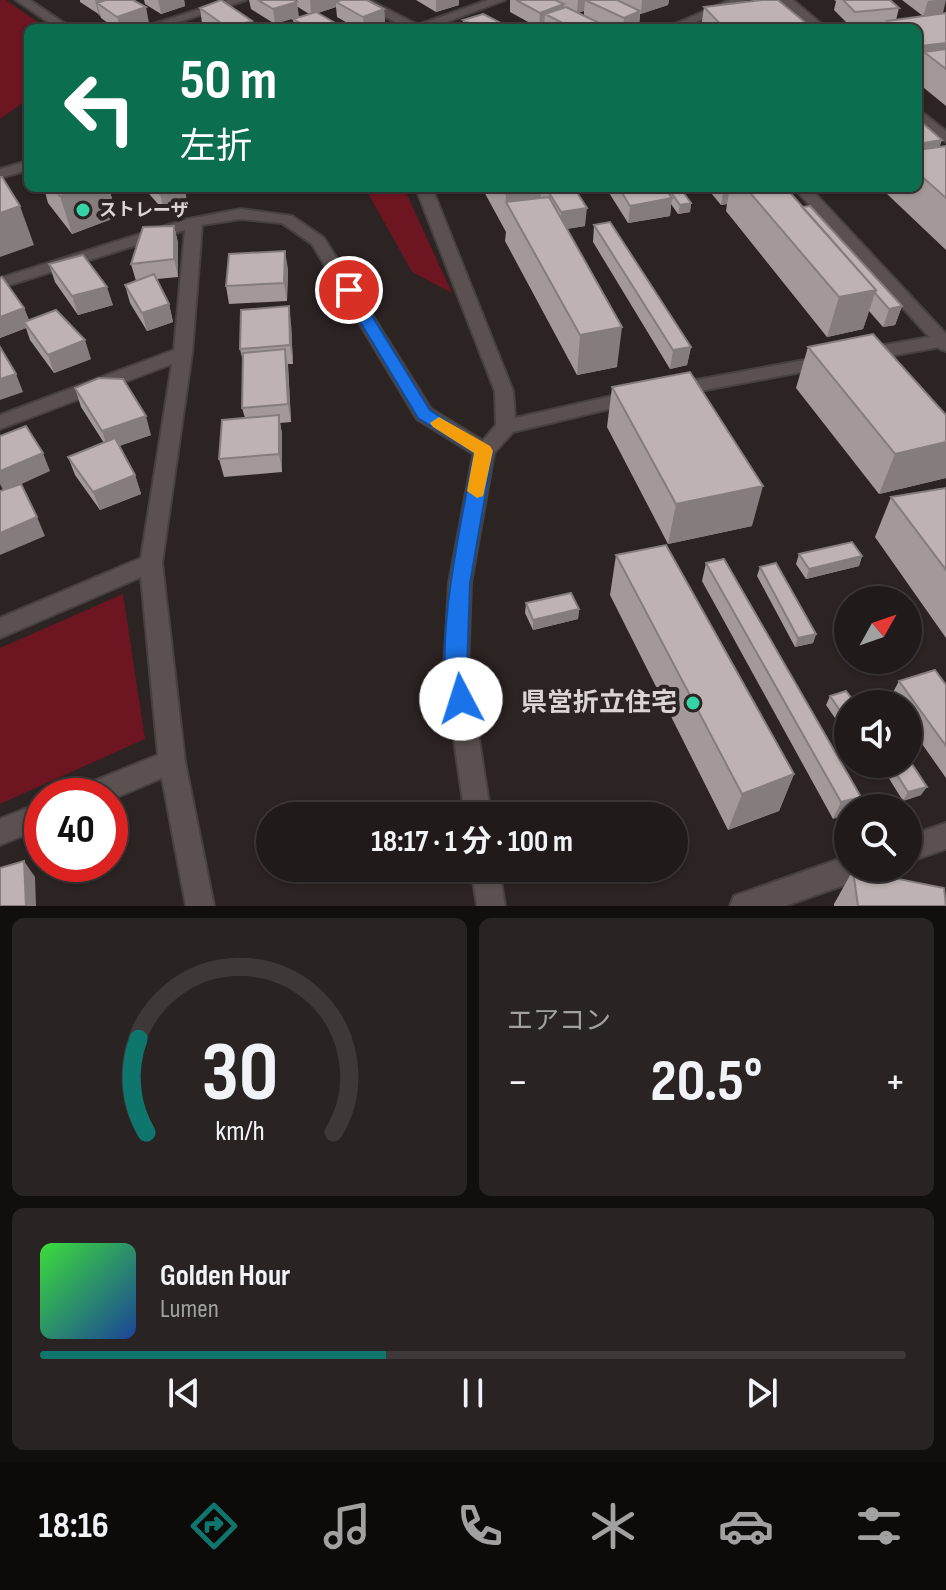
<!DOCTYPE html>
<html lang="ja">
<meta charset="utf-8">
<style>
:root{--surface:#211a1a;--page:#292323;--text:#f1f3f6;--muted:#a2a1a2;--line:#3e3839;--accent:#0f766e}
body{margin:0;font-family:"Sofia Sans Condensed","Noto Sans JP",sans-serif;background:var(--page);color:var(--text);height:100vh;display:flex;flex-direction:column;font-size:30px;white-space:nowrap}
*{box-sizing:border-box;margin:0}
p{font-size:26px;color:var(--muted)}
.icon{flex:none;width:44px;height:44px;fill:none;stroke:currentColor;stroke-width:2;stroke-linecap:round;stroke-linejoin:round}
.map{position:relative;height:906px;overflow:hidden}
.drawer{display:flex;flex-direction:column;gap:12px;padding:12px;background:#120e0e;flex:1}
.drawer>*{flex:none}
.hud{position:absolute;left:24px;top:24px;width:898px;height:168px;border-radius:12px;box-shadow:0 2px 6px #0004,0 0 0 2px var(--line);background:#0b6e4f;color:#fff;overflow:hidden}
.needle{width:52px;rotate:50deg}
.buttons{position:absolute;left:834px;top:586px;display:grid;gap:16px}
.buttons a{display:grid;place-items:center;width:88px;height:88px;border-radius:50%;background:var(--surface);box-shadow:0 2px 6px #0004,0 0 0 2px var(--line);font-size:40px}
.speed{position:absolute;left:24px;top:778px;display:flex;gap:16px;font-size:40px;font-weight:700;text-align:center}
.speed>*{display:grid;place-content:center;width:104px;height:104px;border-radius:50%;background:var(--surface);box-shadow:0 2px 6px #0004,0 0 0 2px var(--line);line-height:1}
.speed .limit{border:12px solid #d22;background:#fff;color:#111}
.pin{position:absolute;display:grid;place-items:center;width:68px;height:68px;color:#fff;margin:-34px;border:4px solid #fff;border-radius:50%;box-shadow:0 2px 8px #0007}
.me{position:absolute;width:88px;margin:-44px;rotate:355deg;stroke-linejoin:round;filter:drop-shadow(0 0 6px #0008)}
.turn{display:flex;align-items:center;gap:28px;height:168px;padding:0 24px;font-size:36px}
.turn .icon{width:104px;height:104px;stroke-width:2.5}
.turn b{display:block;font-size:56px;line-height:68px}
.big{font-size:60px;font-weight:700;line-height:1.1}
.drawer .widget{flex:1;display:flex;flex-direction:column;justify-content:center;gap:12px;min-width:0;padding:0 28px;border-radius:12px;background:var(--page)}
.drawer .dial{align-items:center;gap:0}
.dial svg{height:208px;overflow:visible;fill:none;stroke:var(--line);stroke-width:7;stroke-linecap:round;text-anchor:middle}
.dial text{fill:var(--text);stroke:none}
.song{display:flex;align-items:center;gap:24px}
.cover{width:96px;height:96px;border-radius:12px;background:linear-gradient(135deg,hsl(120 70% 55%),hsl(220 70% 35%))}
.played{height:8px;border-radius:4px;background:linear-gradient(90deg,var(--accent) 40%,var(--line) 40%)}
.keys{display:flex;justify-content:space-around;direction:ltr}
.heat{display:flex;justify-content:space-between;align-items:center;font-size:44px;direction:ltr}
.drawer .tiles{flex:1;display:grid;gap:12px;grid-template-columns:1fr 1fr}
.widget:last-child{grid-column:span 2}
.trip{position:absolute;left:256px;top:802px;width:432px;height:80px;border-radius:40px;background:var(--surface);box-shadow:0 2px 6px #0004,0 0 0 2px var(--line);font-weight:700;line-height:80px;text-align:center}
.menu{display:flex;height:128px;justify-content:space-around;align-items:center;background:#0d0a0a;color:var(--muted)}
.menu .icon{width:56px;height:56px}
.menu .on{color:var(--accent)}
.menu b{font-size:36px;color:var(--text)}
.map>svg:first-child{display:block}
.green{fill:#6d1521}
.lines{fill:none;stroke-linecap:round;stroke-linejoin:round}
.street-casing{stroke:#474040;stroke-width:4}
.secondary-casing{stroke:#474040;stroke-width:4}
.street{fill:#5b5151;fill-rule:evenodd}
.secondary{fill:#5b5151;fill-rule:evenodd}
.wall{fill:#a39999}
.shaded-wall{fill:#857d7d}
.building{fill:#beb2b2;stroke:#857d7d;stroke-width:2}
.route{fill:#1a73e8;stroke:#114b97;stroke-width:2}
.slow{fill:#f59e0b}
.poi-dot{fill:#35d4a7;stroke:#2c2323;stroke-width:3}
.labels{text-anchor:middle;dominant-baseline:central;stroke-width:8;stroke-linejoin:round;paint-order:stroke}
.far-poi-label{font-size:18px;font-weight:bold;fill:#dad4d4;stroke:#2c2323;text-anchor:start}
.near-poi-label{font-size:26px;font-weight:bold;fill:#dad4d4;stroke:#2c2323;text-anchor:end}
</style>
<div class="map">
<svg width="946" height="906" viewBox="0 0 946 906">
<rect width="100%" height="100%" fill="#2c2323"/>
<path class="green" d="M0 0H6L46 28H28V99L0 119Z
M365 188H404L452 293 412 272Z
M123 594 145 739 0 804V648Z"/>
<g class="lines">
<defs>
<path id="street" d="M16 0H30L71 28H57Z
M228 0H246L160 28H141Z
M354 0H369L418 25 488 0H505L431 28H406Z
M28 161V170L0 178V169Z
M794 188H810L946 334V351L940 349Z
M241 209 292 216 324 238 431 409 491 446 494 451 484 458 477 456 417 419 312 244 282 223 241 219 202 225 192 353 162 563 185 762 214 906H186L162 778 110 800V796H75L79 787 158 755 141 577 0 638V618L141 558 172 364 0 429V415L174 350 185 230 0 288V278L188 219Z
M42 802V828L0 845V819Z
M946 823V849L908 862V836Z
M848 856V868H868L864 878 785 906H730L734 896Z"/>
<path id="secondary" d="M730 0H746L682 28H666Z
M780 0H793L826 28H813Z
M918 109 946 131V142L918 120Z
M416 188H432L513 391 515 418 634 391 643 397 634 403 513 432 494 453 471 583 468 670 491 816H465L444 670 449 583 474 451 496 425 495 391Z
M946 334V346L862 361 853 355 862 349Z
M827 356 833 358 836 362 833 366 674 396 665 390 674 384Z
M471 868H499L505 906H477Z"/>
</defs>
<use href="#street" class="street-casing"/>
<use href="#secondary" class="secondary-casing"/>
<use href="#street" class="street"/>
<use href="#secondary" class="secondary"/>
</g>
<path class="wall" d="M80 0H133L149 23 133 28H115L101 18 100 15 80 2Z
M140 0H184L185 6 161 14 145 4 144 0Z
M249 0H294L297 1V0H367L384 9 385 25 377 28H356L337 17 336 7 318 13 344 28H294L293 19 309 14 298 7 275 24 251 9Z
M416 0H459V5L436 12Z
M510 0H669L668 5 640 14 639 26 634 28H611L584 15V11L577 13 597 22 596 28H544V27L539 28 510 12Z
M834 0H890L899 8 896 20 946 13V106L918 83V28H885L886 24 851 27 834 10 836 1Z
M902 0H946L923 16Z
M704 7 812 28H701Z
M200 8 253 28H209L202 23Z
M463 20 511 28H463Z
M918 119 942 140 939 147 946 146V250L885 192 886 188H918Z
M44 188H109L117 217 72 234 48 203Z
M144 188H184L188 204 164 211Z
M482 188H574L585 226 566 229 617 367 577 375 505 241 506 232Z
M606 188H680L691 203 690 212 678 214 671 204 670 216 628 223Z
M707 188H786L802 207 902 306 895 325 883 327 869 311 863 329 827 337 726 211 727 204 721 205Z
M594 225 691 347 687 365 670 369 593 242Z
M174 226 178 243V277L157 279 169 304 173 322 147 331 130 303 125 285 136 281 131 264Z
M49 264 113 305 78 315 55 282Z
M288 269 287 301 229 304 226 286Z
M0 278 24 308 29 320 91 359 54 373 30 340 26 328 0 338Z
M291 324 293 364H288L291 422 280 423 282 434V472L224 477 219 459 245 418 242 408 243 362 240 349Z
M808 347 946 415V478L879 494 796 388Z
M612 387 752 526 668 544 607 427Z
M75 388 151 435 119 446 135 475 141 494 100 510 75 475 68 457 104 443 81 407Z
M946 488V638L875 537 891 497Z
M799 554 862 556 859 566 806 579 796 564Z
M616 555 794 774 779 811 728 830 610 595Z
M706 563 861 797 833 819 702 581Z
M760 567 816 634 813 643 795 647 757 576Z
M526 603 579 609 578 619 533 630 525 613Z
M899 681 946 685V778L908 724V704H894L890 698Z
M830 696 848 704V737L826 705Z
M880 764H908L921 795 903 801Z
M853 870 858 906H834V904Z"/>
<path class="shaded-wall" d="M95 0H122L97 3 100 15 99 16Z
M158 0H184L185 6 161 14Z
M310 0H349L336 2V7L311 15Z
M436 0H459V5L436 12Z
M578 0H585L584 11 577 13Z
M642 0H669L668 5 641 14Z
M935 0H946L943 13 923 16 928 1Z
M297 2 299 17 275 24 273 9Z
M564 4 563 20 545 14 544 27 539 28 540 13Z
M146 7 149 23 133 28H120L117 17Z
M384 9 385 25 377 28H364L363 17Z
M640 11 639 26 634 28H623L624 18Z
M252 21 253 28H229Z
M597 22 596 28H578Z
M946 43V64L924 52 918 68V55L921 46Z
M942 140 929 177 918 173V144Z
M82 188H109L117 217 72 234 60 196Z
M180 188H184L188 204 164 211 160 194Z
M217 188H233L218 193Z
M724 188H730L727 204 721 205Z
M541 190 539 229 506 202 505 233 506 194Z
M672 198 670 216 628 223 630 206Z
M691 203 690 212 678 214 680 205Z
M20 206 34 245 0 257V213Z
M587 208 585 226 560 230 561 212Z
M174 226 178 243V277L174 259Z
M285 251 288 269 287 301 284 283Z
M107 287 113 305 78 315 72 296Z
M876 290 863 329 827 337 839 297Z
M169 304 173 322 147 331 142 313Z
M289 306 291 324 293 364 290 345Z
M902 306 895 325 883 327 889 309Z
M24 308 31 327 24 322 26 328 0 338V317Z
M622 327 617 367 577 375 580 335Z
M85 340 91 359 54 373 48 355Z
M691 347 687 365 670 369 673 350Z
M285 349 288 368 291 422 288 404Z
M16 374 23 392 0 400V379Z
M279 415 282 434V472L279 454Z
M146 416 151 435 108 450 102 431Z
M946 442V478L879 494 895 454Z
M43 453 50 471 4 492 0 484V471Z
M135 475 141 494 100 510 93 492Z
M763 486 752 526 668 544 676 504Z
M37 517 45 536 0 555V533Z
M862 556 859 566 806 579 809 569Z
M579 609 578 619 533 630V620Z
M816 634 813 643 795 647 798 638Z
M794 774 779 811 728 830 742 794Z
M927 787 921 795 903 801 908 792Z
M861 797 855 808H848V814L833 819 841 802Z
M24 861 35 877 36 906H26Z"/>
<path class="building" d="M106 0H133L146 7 117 17 97 3Z
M221 0 252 21 228 28 200 8Z
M258 0H294L297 2 273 9Z
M341 0H367L384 9 363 17 336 2Z
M516 0H555L564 4 540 13Z
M585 0H617L640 11 624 18Z
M762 0H778L812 28H724L704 7Z
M843 0H890L899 8 855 12Z
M566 7 597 22 578 28H572L545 14Z
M316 12 344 28H309L293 19Z
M946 13V43L921 46 918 44V28H896L887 21Z
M483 14 511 28H479L463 20Z
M521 24 531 28H511Z
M946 49V69L924 52Z
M918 119 942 140 918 144Z
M946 146V198L918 173V150Z
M0 177H2L20 206 0 213Z
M54 188H82L60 196Z
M155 188H180L160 194Z
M503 188H540L541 190 506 194Z
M546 188H574L587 208 561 212Z
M619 188H665L672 198 630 206Z
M668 188H680L691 203 680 205Z
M746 188H786L876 290 839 297Z
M549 197 622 327 580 335 506 202Z
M810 206 902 306 889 309 875 293 876 290 802 207Z
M610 222 691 347 673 350 594 225Z
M174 226V259L131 264 143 227Z
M285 251 284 283 226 286 229 254Z
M83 255 107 287 72 296 49 264Z
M154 274 169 304 142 313 125 285Z
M2 277 24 308 0 317V278Z
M289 306 290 345 240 349 241 310Z
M56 310 85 340 48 355 24 322Z
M873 334 946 415V442L895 454 808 347Z
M0 347 16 374 0 379Z
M285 349 288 404 242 408 243 353Z
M690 372 763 486 676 504 612 387Z
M99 378 123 379 146 416 102 431 75 388Z
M279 415V454L219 459 222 420Z
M26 426 43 453 0 471V436Z
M115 438 135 475 93 492 68 457Z
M21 484 37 517 0 533V491Z
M946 488V570L891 497Z
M852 542 862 556 809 569 799 554Z
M666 545 794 774 742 794 616 555Z
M724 559 861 797 841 802 706 563Z
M776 563 816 634 798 638 760 567Z
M571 593 579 609 533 620 526 603Z
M935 670 946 685V746L899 681Z
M846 691 856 704H848V722L830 696Z
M908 758 927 787 908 792 890 764H908Z
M24 861 26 906H0V868Z
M853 870 944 888 946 906H858Z"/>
<path class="route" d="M349 286 356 290 430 410 493 451 470 583 467 670 472 699 469 706 461 709 453 706C429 657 464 510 474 453L418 418 341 290Z"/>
<path class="slow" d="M439 417 490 446 493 451 483 496 477 498 467 491 474 453 433 427 430 423Z"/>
<g class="poi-dot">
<circle cx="83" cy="210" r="8"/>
<circle cx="693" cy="703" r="8"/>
</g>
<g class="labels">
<g class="far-poi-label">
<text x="99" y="210">ストレーザ</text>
</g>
<g class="near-poi-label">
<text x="677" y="703">県営折立住宅</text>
</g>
</g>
</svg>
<div class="buttons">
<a><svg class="needle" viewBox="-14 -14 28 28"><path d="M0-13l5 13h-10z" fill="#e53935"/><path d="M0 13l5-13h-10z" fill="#a2a1a2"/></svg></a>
<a><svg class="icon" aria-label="sound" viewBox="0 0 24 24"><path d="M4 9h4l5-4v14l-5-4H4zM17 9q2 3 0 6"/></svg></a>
<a><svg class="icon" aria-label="search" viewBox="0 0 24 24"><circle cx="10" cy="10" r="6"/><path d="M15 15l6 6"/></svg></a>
</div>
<div class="speed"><div class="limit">40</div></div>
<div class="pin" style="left:349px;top:290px;background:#d93025"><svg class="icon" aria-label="arrive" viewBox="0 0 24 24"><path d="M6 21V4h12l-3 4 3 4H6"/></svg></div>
<svg class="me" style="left:461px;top:699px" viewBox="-20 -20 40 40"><circle r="19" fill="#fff"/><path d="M0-13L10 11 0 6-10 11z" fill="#1a73e8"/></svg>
<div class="trip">18:17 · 1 分 · 100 m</div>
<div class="hud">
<div class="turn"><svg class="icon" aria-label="left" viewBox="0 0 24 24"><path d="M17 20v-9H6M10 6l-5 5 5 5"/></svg><div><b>50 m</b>左折</div></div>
</div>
</div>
<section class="drawer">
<div class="tiles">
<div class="widget dial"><svg viewBox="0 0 100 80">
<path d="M14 69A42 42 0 1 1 86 69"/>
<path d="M14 69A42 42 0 0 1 11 33" stroke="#0f766e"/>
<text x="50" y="56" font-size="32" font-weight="700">30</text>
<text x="50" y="72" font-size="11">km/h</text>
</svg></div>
<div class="widget"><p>エアコン</p>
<div class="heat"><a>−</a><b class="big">20.5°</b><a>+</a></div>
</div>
<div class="widget">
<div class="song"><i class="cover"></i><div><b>Golden Hour</b><p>Lumen</p></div></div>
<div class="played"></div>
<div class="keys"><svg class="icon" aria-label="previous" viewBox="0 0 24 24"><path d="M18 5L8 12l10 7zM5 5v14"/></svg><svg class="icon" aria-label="pause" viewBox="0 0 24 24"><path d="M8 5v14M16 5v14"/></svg><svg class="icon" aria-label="next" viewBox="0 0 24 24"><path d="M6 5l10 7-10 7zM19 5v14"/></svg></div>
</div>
</div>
</section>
<nav class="menu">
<b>18:16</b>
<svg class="icon on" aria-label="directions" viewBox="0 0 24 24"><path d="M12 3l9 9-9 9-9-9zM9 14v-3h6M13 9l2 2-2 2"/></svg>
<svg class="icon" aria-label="music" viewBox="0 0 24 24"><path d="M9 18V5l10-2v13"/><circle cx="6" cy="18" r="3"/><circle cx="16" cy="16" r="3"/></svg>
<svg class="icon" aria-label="phone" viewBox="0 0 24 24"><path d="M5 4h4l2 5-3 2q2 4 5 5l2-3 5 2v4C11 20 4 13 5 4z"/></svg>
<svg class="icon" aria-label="climate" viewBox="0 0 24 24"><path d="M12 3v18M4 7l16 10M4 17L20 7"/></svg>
<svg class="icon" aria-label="car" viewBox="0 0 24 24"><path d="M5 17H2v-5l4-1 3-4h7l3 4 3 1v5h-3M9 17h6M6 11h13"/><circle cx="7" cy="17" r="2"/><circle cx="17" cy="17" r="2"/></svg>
<svg class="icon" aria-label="filters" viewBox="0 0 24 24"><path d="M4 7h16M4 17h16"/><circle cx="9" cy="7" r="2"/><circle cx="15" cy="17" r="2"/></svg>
</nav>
